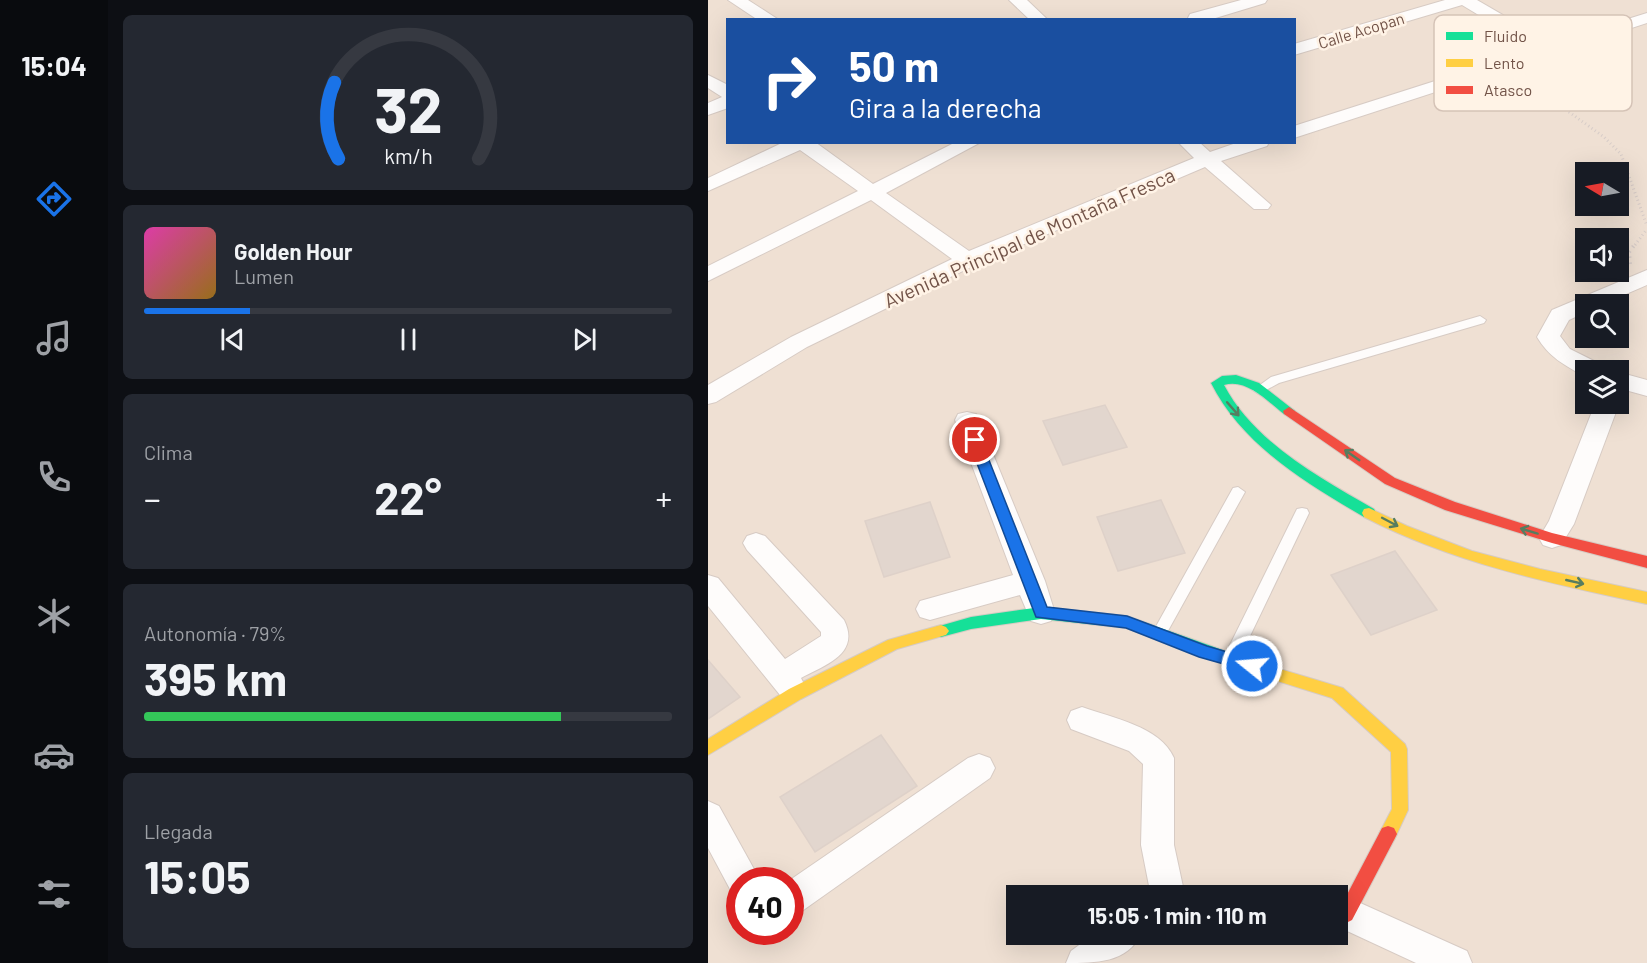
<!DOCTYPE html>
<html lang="es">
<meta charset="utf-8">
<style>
:root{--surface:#171b24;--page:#242831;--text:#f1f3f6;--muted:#9ea1a6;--line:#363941;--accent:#1a73e8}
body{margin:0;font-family:Barlow,sans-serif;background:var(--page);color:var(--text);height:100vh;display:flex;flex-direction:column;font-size:22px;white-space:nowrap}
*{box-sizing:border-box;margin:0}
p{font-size:20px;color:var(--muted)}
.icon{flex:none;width:33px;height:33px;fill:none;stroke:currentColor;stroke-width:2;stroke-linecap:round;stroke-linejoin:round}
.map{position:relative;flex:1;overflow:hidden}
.panel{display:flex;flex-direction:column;gap:15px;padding:15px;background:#0d0f14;width:600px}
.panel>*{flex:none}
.guide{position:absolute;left:18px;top:18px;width:570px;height:126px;border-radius:0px;box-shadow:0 6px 24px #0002;background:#1a4fa0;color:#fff;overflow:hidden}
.needle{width:39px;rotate:280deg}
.buttons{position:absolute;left:867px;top:162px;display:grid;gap:12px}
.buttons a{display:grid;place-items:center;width:54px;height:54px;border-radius:0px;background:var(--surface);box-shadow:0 6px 24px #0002;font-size:30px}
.speed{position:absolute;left:18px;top:867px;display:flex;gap:12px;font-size:30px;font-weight:700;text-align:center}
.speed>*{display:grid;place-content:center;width:78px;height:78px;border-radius:50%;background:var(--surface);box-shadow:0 6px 24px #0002;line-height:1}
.speed .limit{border:9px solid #d22;background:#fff;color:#111}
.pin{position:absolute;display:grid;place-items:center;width:51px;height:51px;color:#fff;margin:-26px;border:3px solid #fff;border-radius:50%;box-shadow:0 2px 6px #0007}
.me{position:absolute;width:66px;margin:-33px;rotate:287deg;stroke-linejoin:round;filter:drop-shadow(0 0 4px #0008)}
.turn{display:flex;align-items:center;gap:21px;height:126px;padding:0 24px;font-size:27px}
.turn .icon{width:78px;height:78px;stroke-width:2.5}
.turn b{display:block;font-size:42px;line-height:51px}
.big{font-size:45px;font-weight:700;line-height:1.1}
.panel .widget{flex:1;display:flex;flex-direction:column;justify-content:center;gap:9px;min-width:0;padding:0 21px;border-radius:9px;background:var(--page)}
.panel .dial{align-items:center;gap:0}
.dial svg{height:156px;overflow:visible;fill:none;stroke:var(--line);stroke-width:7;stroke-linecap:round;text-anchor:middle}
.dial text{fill:var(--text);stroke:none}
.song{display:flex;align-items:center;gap:18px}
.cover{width:72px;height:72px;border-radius:9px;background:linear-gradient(135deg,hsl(320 70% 55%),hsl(40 70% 35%))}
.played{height:6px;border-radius:3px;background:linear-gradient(90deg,var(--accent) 20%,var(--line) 20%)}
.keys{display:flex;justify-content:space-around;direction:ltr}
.heat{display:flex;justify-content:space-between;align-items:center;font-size:33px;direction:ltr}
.charge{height:9px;border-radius:4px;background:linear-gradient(90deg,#34c759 79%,var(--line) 0)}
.trip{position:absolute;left:298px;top:885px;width:342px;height:60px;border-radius:0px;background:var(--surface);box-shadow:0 6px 24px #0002;font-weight:700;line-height:60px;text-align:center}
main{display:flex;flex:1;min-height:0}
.tab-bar{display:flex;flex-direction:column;width:108px;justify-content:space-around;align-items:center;background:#090b0e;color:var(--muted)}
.tab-bar .icon{width:42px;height:42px}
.tab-bar .on{color:var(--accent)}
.tab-bar b{font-size:27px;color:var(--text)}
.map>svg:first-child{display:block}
.residential{fill:#efe0d3;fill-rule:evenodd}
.building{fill:#e2d6ce;stroke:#ded1c9;stroke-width:1.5}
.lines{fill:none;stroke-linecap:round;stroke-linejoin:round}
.lane-casing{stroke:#d7cbc4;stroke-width:2}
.street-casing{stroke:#d7cbc4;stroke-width:2}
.fast-casing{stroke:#d6cbc3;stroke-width:2}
.slow-casing{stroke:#d6cbc3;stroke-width:2}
.jam-casing{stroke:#d6cbc3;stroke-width:2}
.path-far1{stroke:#d7ccc8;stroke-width:3;stroke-dasharray:1 3;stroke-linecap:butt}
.path{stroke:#d7ccc8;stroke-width:4;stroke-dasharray:1.5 4.5;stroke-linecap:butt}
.lane{fill:#fefcfb;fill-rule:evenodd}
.street{fill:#fefcfb;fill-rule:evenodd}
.fast{fill:#16e098;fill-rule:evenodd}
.slow{fill:#ffcf43;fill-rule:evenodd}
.jam{fill:#f24e42;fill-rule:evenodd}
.oneway{stroke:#567d60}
.route{fill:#1a73e8;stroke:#114b97;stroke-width:1.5}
.labels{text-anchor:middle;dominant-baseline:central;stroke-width:5;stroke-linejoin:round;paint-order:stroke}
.far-street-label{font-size:16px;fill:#725348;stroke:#fff3e6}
.street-label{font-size:20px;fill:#725348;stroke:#fff3e6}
.key{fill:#fff3e6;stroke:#d5c3b7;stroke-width:1.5}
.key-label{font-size:16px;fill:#725348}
</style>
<main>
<nav class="tab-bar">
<b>15:04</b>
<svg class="icon on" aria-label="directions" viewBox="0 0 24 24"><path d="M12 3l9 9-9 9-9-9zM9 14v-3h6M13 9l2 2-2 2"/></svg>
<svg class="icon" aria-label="music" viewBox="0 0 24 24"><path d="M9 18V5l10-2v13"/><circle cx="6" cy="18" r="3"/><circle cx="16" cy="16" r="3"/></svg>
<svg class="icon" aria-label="phone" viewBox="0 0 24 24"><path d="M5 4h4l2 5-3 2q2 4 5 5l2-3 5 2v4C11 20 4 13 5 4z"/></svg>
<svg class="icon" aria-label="climate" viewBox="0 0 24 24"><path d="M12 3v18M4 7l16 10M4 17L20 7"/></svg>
<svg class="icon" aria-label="car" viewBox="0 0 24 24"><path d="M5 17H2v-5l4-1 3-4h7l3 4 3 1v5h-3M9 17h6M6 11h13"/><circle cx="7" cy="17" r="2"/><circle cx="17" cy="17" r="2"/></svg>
<svg class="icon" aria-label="filters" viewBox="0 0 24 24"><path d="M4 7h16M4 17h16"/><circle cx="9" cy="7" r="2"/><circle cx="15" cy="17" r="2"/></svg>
</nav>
<section class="panel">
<div class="widget dial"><svg viewBox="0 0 100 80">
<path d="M14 69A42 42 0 1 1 86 69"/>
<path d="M14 69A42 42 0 0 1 12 30" stroke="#1a73e8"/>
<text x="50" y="56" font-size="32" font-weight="700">32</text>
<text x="50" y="72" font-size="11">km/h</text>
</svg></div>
<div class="widget">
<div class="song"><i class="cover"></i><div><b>Golden Hour</b><p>Lumen</p></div></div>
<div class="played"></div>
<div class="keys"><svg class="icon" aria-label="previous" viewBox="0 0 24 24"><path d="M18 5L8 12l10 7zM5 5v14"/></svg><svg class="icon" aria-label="pause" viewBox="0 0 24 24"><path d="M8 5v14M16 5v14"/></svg><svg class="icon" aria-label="next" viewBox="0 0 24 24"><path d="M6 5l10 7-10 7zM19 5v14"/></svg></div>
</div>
<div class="widget"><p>Clima</p>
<div class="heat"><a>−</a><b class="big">22°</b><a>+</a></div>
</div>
<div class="widget"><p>Autonomía · 79%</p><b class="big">395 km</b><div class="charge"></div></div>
<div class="widget"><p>Llegada</p><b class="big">15:05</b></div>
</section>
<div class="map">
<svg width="939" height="963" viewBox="0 0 939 963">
<rect width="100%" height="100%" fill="#f6eee6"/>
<path class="residential" d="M0 0H939V963H0ZM20 20H586V142H20ZM878 172H910V206H878ZM878 238H910V272H878ZM878 304H910V338H878ZM878 370H910V404H878ZM32 880H82V932H32ZM309 896H630V934H309Z"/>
<path class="building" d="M397 405 419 447 355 465 335 421Z
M453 500 477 553 410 571 389 517Z
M222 502 242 557 176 577 157 521Z
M687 551 729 610 663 635 623 575Z
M0 660 32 697 0 719Z
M173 735 209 786 107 852 72 797Z"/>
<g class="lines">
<defs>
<path id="lane" d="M772 316 778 320 776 323 571 383 551 394 545 390 563 377Z
M530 487 537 492 456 638 451 640 446 638 443 634 446 630 525 488Z
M594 508 599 509 601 513 531 659 528 663 523 665 518 663 515 659 587 513 589 509Z"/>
<path id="street" d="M20 0H40L71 20H50Z
M301 0H319L340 20H322Z
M533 0H559L557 3 501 20 480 18 482 14Z
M737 0H769L843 43 939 13V23L586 138V126L827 49 754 5 586 55V44Z
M0 75 20 85V108L0 115V103L14 97 0 88Z
M76 142H107L165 184 248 142H273L178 193 261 251 486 158 470 142H491L502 152 531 142H561L559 146 513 161 563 205 560 209H546L497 167 267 265 99 347 8 402 0 404V385L83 337 244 259 163 200 0 281V266L150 191 92 150 0 191V178Z
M939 270V285L895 304H878V312L861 320 852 336 862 349 892 364 895 370H878L876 376C856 365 841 357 829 337L844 310Z
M910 372 939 380V396L910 388Z
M910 403 911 404 866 524 853 545 844 548 835 545 831 538 841 521 887 404Z
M259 412 268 414 271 420 337 581 347 613 343 621 333 624 323 621 312 595 222 620 212 617 208 609 212 601 305 575 247 420 250 414Z
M48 533 57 536 136 620C153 654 117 665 93 678L97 686 92 695 82 698 72 695 0 606V575L10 578 77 659 113 636V632L39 550 35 543 39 536Z
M374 707C404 718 452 726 466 758V845L477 896H443L433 845 435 764 421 751 363 729 359 720 363 711Z
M271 754 282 758 287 768 282 778 94 911 82 916V880L260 758Z
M0 801 11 806 52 880H32V894L23 891 0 848Z
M630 898 650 902 759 951 764 963H708L637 930H630Z
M386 934H433C419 963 388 963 358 963L363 951Z"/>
<path id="fast" d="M528 375 551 383 587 411 581 415 576 414C560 402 539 378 516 385 546 442 612 478 666 509L668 513 666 517H656C598 483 534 445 503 383L514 376Z
M333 607 419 616 537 658 540 663 537 668 532 669 418 628 333 619 263 629 233 637 228 635 225 631 228 627 263 617Z"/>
<path id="slow" d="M661 508 699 526 764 551 832 569 939 592V604C841 583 746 563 656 517L654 513 656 509Z
M233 625 238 627 241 631 238 635 189 649 93 699 0 755V739L81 689 180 640Z
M532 657 635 688 697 744 699 749 700 810 686 840 680 842 674 840 671 834 684 809 683 752 624 698 527 668 524 663 527 658Z"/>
<path id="jam" d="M581 407 687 478 747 502 844 533 939 556V568L844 543 737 510 677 484 576 414 575 411Z
M680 826 686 828 689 834 686 840 644 920 638 923 632 920V908L674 828Z"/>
</defs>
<use href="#lane" class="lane-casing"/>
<use href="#street" class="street-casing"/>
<use href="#fast" class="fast-casing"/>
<use href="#slow" class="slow-casing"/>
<use href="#jam" class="jam-casing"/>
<path class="path-far1" d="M812 77 896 137 913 154 939 226
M927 245 939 229"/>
<path class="path" d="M922 264 921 252 928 243"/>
<use href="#lane" class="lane"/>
<use href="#street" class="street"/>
<use href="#fast" class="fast"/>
<use href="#slow" class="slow"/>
<use href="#jam" class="jam"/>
</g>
<defs><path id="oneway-shaft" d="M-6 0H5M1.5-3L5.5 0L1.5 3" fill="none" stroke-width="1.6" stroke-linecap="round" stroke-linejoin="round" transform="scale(1.5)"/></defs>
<g class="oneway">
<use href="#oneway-shaft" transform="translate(525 409) rotate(49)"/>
<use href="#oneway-shaft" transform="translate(644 455) rotate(-145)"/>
<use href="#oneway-shaft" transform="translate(682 522) rotate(28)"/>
<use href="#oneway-shaft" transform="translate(821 531) rotate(-163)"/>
<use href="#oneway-shaft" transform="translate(867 582) rotate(13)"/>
</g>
<path class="route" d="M267 435 273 440 339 607 419 616 499 646 550 661 552 666 550 671 544 672 491 657 418 628 328 617 260 440Z"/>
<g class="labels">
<g class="far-street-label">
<text transform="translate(653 30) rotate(-17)">Calle Acopan</text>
</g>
<g class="street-label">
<text transform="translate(321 237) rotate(-24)">Avenida Principal de Montaña Fresca</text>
</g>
</g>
<rect x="726" y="15" width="198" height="96" rx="9" class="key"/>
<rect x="738" y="32" width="27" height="8" fill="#16e098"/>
<rect x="738" y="59" width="27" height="8" fill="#ffcf43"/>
<rect x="738" y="86" width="27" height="8" fill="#f24e42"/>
<g class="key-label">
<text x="776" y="42">Fluido</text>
<text x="776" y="69">Lento</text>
<text x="776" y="96">Atasco</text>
</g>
</svg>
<div class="buttons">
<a><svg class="needle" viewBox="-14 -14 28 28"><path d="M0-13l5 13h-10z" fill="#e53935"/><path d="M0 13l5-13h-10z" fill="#9ea1a6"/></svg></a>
<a><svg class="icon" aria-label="sound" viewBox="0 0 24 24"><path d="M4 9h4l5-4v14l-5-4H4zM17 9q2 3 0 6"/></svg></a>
<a><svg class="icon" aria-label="search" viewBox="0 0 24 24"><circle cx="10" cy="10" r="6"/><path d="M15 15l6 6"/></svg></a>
<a><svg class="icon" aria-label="layers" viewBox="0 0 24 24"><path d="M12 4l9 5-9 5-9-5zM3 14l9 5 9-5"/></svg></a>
</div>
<div class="speed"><div class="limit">40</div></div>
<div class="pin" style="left:267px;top:440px;background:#d93025"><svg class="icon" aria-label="arrive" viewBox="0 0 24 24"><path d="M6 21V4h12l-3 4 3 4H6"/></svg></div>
<svg class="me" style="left:544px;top:666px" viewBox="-20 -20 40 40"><circle r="17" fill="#1a73e8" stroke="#fff" stroke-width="3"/><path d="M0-11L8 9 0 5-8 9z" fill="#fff"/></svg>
<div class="trip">15:05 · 1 min · 110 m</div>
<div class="guide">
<div class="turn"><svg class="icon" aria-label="right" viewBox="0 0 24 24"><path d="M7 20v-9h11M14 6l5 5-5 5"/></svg><div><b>50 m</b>Gira a la derecha</div></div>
</div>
</div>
</main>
